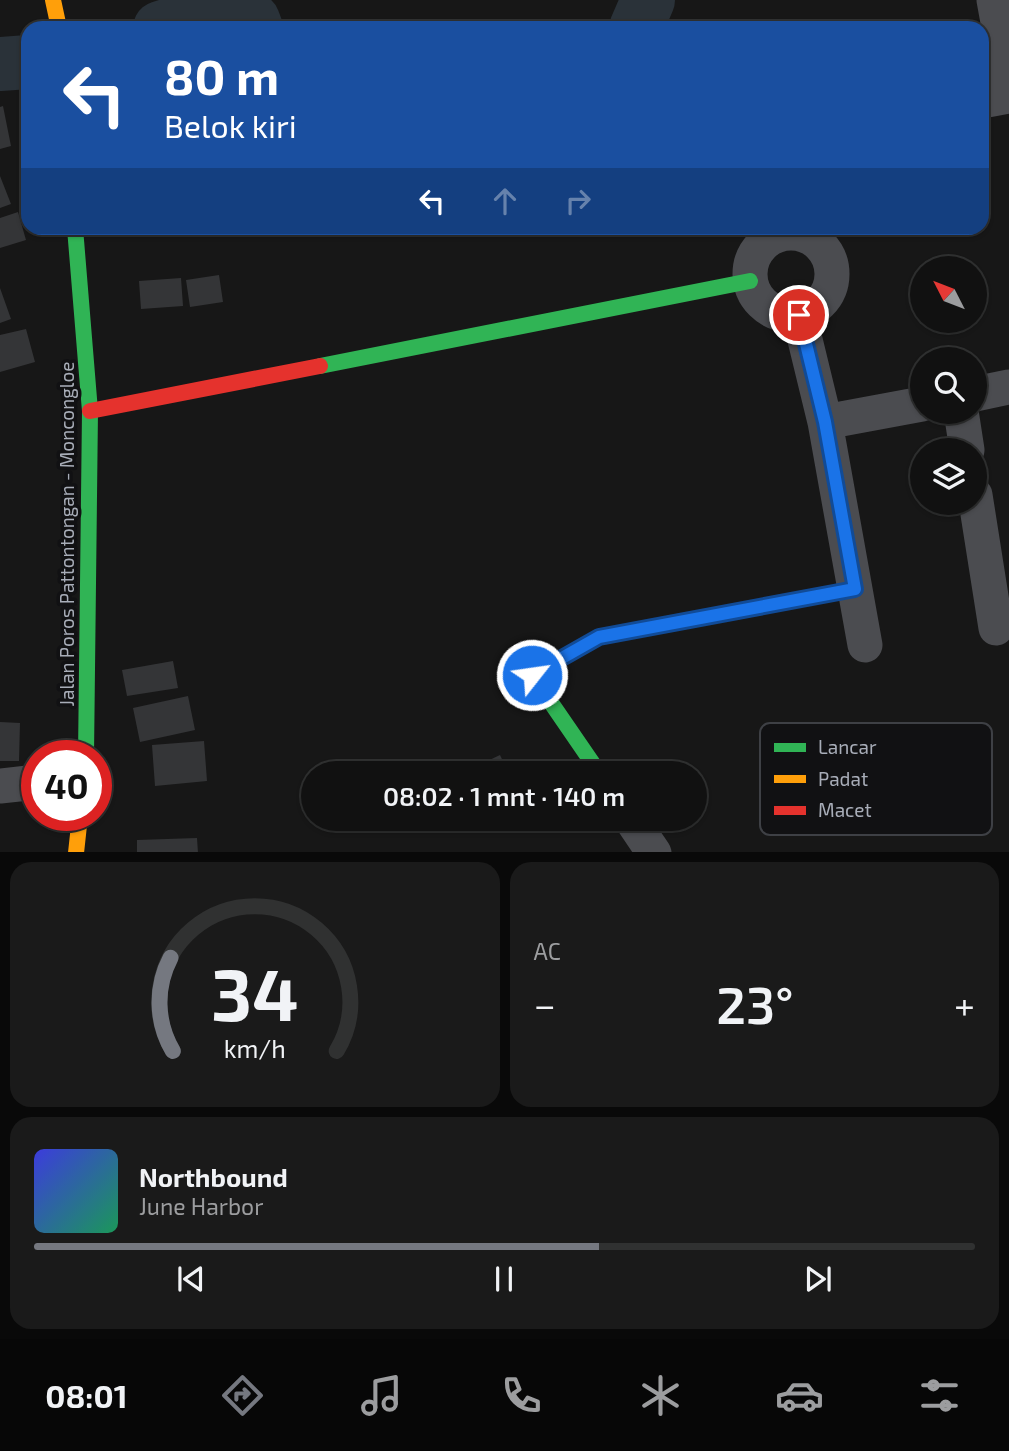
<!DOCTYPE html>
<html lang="id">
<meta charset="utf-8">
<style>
:root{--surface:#111;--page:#1a1a1a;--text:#f1f3f6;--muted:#9c9d9f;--line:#303131;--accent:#757880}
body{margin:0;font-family:"Exo 2",sans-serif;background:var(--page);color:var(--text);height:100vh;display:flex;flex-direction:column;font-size:26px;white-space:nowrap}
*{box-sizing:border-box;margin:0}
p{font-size:23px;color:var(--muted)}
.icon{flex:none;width:38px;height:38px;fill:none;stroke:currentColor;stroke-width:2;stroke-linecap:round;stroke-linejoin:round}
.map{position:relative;height:852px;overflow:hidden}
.panel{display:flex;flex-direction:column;gap:10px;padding:10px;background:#090909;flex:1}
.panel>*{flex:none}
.hud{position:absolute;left:21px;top:21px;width:968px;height:214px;border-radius:21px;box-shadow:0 2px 5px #0004,0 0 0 2px var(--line);background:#1a4fa0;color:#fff;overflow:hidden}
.needle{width:46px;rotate:312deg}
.tools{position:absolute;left:910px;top:256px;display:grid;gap:14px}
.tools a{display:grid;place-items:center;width:77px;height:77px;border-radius:50%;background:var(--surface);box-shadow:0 2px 5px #0004,0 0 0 2px var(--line);font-size:35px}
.speed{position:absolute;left:21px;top:740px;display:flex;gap:14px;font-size:35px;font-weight:700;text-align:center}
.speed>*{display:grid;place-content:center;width:91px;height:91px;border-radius:50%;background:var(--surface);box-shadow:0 2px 5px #0004,0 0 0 2px var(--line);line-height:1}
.speed .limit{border:10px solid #d22;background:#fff;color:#111}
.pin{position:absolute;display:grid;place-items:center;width:60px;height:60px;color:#fff;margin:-30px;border:4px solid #fff;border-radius:50%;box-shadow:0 2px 7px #0007}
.me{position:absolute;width:77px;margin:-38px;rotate:60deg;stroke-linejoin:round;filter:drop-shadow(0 0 5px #0008)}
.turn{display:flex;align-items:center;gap:24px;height:147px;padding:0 28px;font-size:32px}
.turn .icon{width:91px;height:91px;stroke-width:2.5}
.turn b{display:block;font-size:49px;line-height:60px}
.lanes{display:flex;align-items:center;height:66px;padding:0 28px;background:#0003;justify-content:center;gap:35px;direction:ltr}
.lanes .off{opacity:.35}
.big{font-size:52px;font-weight:600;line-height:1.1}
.panel .widget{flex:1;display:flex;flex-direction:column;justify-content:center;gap:10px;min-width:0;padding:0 24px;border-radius:21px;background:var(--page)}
.panel .dial{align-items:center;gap:0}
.dial svg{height:182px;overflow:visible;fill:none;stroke:var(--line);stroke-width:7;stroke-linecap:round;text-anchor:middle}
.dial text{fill:var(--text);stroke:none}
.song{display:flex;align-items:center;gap:21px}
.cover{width:84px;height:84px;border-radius:10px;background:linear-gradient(135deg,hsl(240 70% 55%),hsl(150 70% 35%))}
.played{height:7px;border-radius:4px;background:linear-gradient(90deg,var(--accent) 60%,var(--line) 60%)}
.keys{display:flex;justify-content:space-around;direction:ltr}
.heat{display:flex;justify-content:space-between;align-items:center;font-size:38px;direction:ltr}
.panel .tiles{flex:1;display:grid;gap:10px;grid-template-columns:1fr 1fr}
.widget:last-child{grid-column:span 2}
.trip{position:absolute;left:301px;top:761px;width:406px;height:70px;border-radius:35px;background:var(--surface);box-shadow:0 2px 5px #0004,0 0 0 2px var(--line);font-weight:600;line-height:70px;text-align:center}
.tabs{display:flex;height:112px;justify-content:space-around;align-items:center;background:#070707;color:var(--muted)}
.tabs .icon{width:49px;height:49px}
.tabs .active{color:var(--accent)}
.tabs b{font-size:32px;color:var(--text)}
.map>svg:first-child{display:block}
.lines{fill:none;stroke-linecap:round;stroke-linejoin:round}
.river{stroke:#2a3239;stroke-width:54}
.building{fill:#343537}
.street{stroke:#4b4c50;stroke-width:35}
.fast{stroke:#30b455;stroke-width:16}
.slow{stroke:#ff9f0a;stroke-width:16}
.jam{stroke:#e5322d;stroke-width:16}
.route-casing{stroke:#114b97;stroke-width:18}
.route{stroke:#1a73e8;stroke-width:12}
.labels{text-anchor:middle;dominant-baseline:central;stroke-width:7;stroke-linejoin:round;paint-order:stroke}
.street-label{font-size:19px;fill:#a8adb8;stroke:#111113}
.key{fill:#111113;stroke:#3e4045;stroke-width:2}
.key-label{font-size:19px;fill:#a8adb8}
</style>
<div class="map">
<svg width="1009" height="853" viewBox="0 0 1009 853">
<rect width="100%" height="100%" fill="#171717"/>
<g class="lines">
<path class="river" d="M160 28 179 22 253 20 256 28
M636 28 648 0
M0 64 28 62"/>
</g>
<path class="building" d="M3 106 11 146 0 149V107Z
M0 176 11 204 0 208Z
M18 212 26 240 0 248V218Z
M219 275 223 302 190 307 186 280Z
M181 278 183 306 141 309 139 281Z
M0 288 11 319 0 323Z
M26 329 35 362 0 372V335Z
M173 661 178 688 127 696 122 670Z
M188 696 195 730 140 742 133 708Z
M0 722 20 723 19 761H0Z
M204 741 207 781 155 786 152 745Z
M500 755 509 774H460Z
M447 819H480L453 832Z
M197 838 198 853H137V840Z"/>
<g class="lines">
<path class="street" d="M994 0 1009 82
M982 101 1009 96
M750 274a41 41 0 1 1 82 0a41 41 0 1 1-82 0Z
M799 315 825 422 865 645
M975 394 1009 387
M961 411 967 450
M825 422 922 404
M975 495 996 628
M0 786 37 782
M631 819 654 853"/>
<path class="fast" d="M75 228 90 411 86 756
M320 366 750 281
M600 774 532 675 599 637 855 589"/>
<path class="slow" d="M53 0 59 28
M76 853 80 816"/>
<path class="jam" d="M90 411 320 366"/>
</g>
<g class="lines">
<defs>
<path id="route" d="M532 675 599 637 855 589 825 422 799 315"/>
</defs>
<use href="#route" class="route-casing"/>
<use href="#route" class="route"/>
</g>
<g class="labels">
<g class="street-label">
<text transform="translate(66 534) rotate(-90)">Jalan Poros Pattontongan - Moncongloe</text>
</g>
</g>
<rect x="760" y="723" width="232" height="112" rx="10" class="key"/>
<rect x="774" y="743" width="32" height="9" fill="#30b455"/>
<rect x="774" y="775" width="32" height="8" fill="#ff9f0a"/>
<rect x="774" y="806" width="32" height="9" fill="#e5322d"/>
<g class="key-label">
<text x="818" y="754">Lancar</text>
<text x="818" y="786">Padat</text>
<text x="818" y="817">Macet</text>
</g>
</svg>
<div class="tools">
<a><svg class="needle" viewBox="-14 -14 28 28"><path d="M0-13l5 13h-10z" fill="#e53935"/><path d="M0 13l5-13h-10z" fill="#9c9d9f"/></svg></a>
<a><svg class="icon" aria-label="search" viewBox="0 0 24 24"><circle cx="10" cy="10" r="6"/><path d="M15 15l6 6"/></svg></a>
<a><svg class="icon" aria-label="layers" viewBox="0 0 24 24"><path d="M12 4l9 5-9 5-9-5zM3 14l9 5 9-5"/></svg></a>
</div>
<div class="speed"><div class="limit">40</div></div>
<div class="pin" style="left:799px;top:315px;background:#d93025"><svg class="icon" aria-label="arrive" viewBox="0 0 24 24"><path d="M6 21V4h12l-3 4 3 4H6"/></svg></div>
<svg class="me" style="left:532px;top:675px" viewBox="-20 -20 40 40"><circle r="17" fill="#1a73e8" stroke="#fff" stroke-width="3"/><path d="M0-11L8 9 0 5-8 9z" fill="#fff"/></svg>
<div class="trip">08:02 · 1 mnt · 140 m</div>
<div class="hud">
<div class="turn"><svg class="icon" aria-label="left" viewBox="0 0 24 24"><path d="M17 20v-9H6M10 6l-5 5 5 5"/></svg><div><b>80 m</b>Belok kiri</div></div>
<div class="lanes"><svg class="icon" aria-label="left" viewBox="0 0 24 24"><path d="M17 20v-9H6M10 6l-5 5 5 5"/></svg><svg class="icon off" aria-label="ahead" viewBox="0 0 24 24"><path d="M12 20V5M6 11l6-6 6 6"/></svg><svg class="icon off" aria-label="right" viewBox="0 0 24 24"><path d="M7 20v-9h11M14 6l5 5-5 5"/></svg></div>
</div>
</div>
<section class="panel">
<div class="tiles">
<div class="widget dial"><svg viewBox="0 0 100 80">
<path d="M14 69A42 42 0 1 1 86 69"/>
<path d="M14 69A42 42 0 0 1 13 28" stroke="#757880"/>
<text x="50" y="56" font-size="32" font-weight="700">34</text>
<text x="50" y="72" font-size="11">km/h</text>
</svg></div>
<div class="widget"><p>AC</p>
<div class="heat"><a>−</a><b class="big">23°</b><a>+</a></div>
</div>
<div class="widget">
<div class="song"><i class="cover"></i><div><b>Northbound</b><p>June Harbor</p></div></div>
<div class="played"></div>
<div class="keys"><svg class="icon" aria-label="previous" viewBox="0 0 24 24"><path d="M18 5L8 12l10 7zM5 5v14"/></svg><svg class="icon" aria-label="pause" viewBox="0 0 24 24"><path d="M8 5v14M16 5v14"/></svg><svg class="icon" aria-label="next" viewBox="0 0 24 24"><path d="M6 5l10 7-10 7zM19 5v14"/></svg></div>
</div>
</div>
</section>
<nav class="tabs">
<b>08:01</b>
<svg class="icon active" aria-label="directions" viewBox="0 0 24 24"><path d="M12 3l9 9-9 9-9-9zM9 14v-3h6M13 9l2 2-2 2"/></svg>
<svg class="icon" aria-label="music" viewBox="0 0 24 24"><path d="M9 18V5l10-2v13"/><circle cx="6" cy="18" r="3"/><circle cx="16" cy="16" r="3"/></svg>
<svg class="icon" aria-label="phone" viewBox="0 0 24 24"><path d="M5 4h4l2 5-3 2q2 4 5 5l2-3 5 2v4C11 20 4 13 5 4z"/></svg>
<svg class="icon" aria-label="climate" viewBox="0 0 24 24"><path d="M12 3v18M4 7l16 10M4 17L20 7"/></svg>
<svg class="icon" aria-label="car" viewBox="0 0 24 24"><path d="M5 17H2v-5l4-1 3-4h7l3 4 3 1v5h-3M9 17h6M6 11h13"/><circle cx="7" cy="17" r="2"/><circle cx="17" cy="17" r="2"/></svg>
<svg class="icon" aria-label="filters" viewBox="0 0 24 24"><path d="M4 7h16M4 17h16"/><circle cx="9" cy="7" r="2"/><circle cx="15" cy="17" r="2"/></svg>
</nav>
